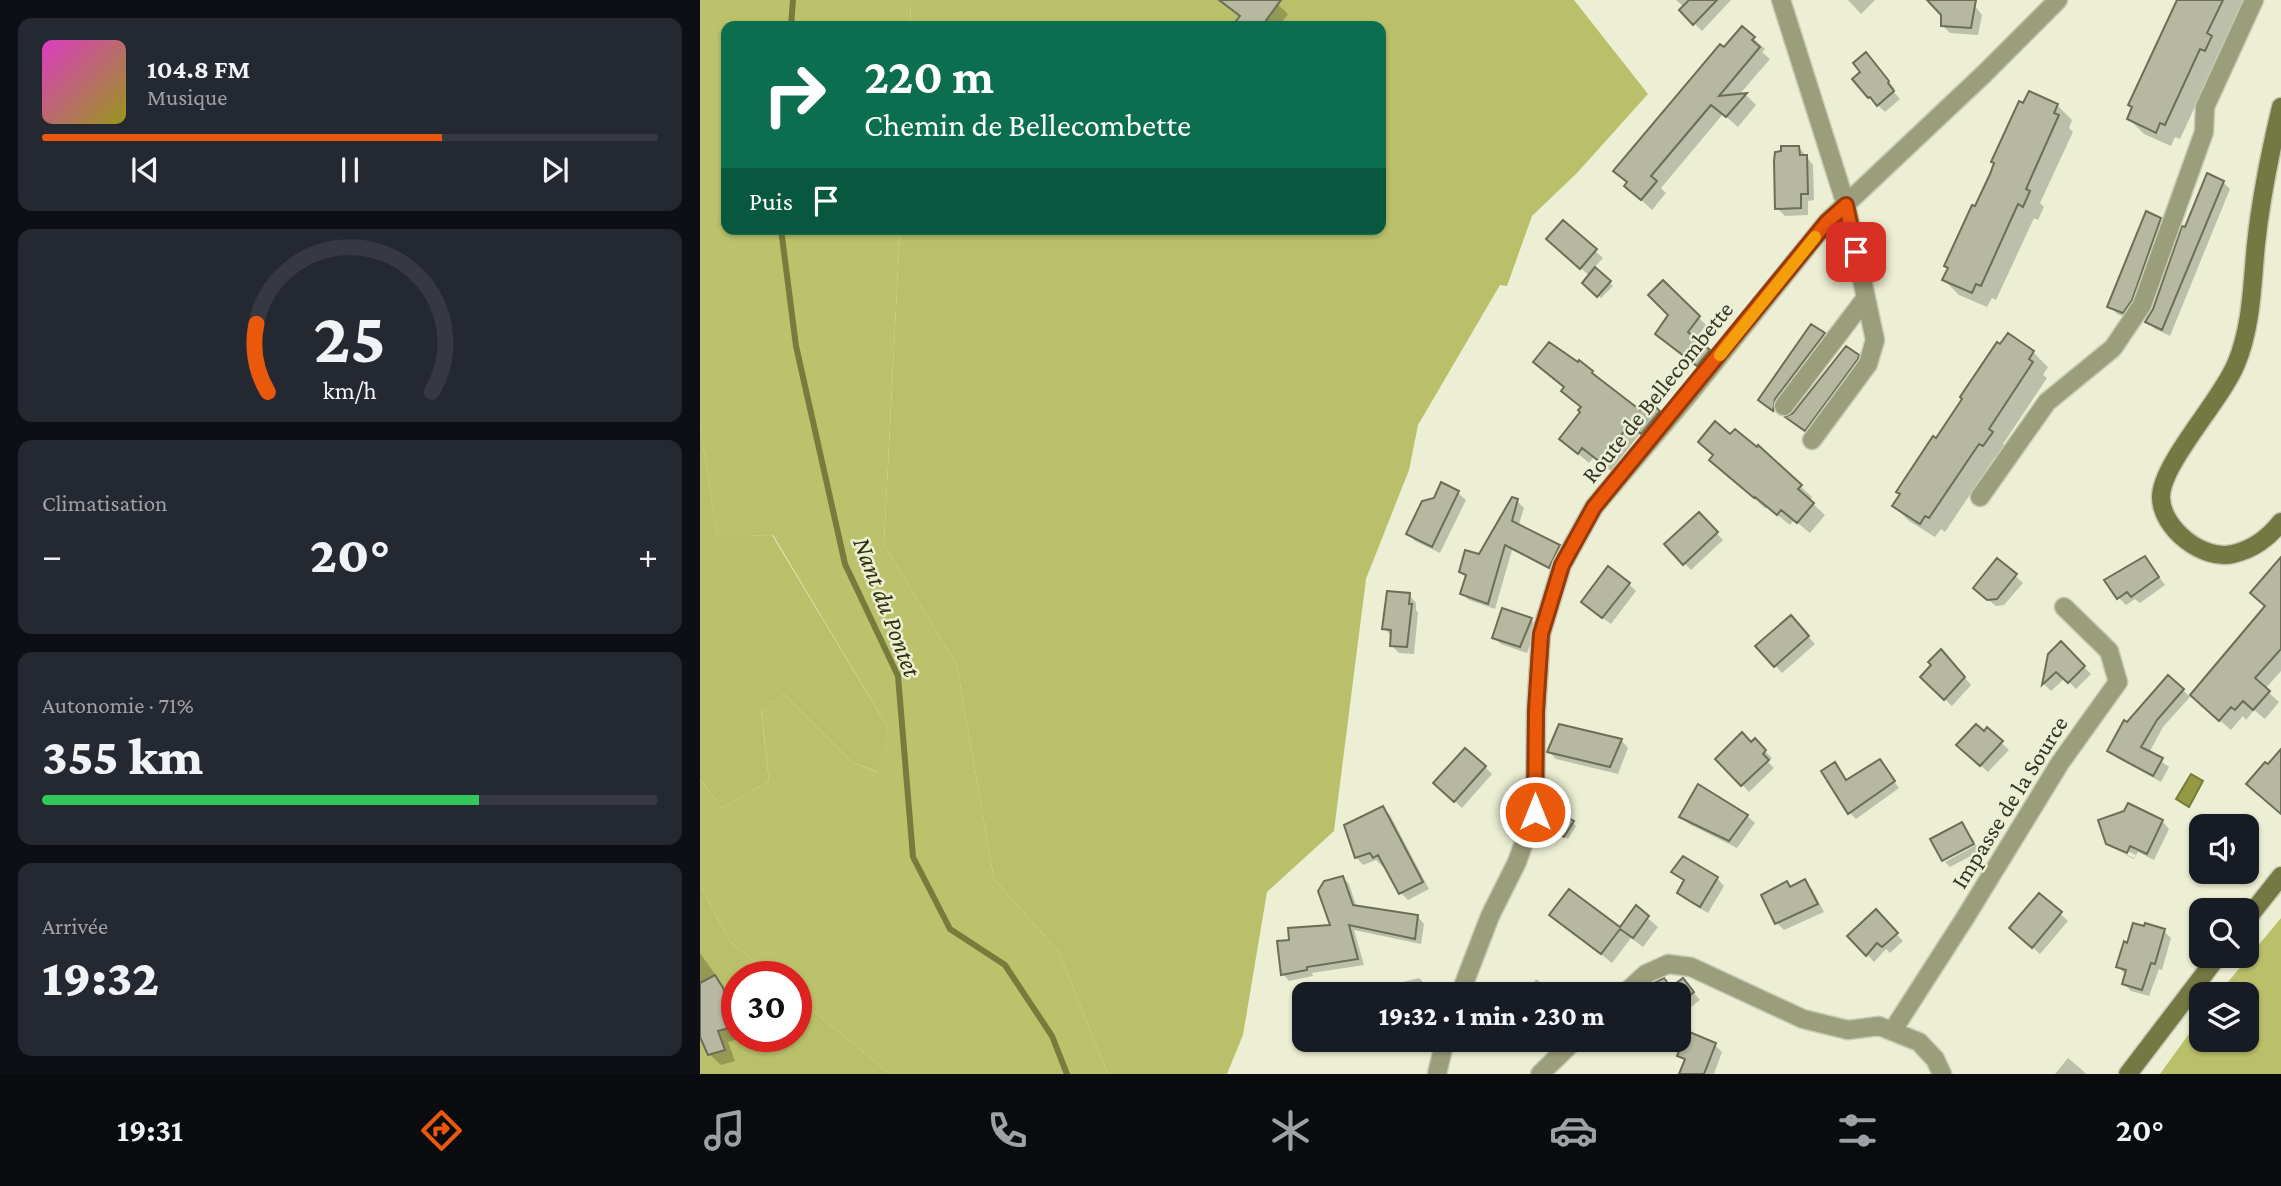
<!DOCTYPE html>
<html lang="fr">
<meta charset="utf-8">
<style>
:root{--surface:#171b24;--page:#242831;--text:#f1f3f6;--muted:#9ea1a6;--line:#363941;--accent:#ea580c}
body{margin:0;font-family:"Crimson Pro",serif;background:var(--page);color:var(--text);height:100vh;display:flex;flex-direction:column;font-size:26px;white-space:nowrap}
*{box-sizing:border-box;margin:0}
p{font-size:23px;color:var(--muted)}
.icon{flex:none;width:38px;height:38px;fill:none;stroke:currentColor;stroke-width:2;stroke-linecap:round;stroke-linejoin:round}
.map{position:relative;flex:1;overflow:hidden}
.panel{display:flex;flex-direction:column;gap:18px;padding:18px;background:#0d0f14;width:700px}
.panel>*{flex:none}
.hud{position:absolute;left:21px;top:21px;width:665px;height:214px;border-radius:14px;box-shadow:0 2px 5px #0004;background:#0b6e4f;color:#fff;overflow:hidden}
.tools{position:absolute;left:1489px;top:814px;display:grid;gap:14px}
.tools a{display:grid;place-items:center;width:70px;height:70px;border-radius:14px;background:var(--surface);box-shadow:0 2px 5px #0004;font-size:35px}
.speed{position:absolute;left:21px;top:961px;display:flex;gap:14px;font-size:35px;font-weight:700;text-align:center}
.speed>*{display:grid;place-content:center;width:91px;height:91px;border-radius:50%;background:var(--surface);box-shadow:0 2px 5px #0004;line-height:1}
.speed .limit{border:10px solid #d22;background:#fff;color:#111}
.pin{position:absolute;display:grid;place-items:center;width:60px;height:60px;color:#fff;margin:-30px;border-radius:14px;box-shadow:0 4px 10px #0006}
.me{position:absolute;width:77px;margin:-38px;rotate:0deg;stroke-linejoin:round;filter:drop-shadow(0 0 5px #0008)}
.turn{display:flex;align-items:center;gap:24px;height:147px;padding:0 28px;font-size:32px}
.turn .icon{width:91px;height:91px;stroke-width:2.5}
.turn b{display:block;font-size:49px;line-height:60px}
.then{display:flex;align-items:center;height:66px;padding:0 28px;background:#0003;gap:14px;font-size:26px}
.big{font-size:52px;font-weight:800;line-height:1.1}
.panel .widget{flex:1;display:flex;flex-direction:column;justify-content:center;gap:10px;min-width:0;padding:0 24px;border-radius:14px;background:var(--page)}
.panel .dial{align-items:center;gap:0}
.dial svg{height:182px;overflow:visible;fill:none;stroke:var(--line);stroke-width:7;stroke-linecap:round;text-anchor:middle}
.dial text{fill:var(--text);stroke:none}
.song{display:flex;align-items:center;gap:21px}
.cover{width:84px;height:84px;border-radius:10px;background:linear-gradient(135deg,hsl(310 70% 55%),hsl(60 70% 35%))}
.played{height:7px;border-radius:4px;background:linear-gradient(90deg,var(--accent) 65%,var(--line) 65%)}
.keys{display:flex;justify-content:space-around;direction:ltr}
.heat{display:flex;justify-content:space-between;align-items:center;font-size:38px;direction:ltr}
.charge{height:10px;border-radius:5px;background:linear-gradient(90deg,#34c759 71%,var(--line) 0)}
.trip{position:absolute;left:592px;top:982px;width:399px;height:70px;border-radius:14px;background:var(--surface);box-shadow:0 2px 5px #0004;font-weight:800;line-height:70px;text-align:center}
.tabs{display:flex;height:112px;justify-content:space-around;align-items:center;background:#090b0e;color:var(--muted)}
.tabs .icon{width:49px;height:49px}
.tabs .current{color:var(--accent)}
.tabs b{font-size:32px;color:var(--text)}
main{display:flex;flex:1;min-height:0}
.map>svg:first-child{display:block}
.green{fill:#bac06a}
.forest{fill:#bcc26b}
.water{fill:#949942;stroke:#777b3b;stroke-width:2}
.shadow{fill:#0003}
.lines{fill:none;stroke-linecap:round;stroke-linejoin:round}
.stream{stroke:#777b3b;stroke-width:6}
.building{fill:#b6b99f;stroke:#6c6e57;stroke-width:2}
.street-casing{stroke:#c7cab2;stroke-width:21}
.secondary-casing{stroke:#c7cab2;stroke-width:21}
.street{stroke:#9b9e7b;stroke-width:18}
.secondary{stroke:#747843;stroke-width:18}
.route-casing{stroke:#983908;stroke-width:18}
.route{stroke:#ea580c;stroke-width:12}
.slow{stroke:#f59e0b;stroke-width:12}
.labels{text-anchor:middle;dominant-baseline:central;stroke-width:5;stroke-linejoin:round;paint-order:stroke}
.street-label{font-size:24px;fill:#34352b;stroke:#ecefd4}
.water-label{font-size:26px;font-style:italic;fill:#2f310b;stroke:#ecefd4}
</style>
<main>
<section class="panel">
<div class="widget">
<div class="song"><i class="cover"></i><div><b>104.8 FM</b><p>Musique</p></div></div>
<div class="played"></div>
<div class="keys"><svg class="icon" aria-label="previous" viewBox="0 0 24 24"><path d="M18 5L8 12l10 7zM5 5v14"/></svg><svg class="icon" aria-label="pause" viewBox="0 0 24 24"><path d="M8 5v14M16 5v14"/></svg><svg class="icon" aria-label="next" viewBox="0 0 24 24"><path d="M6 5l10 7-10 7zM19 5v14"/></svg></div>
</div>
<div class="widget dial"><svg viewBox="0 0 100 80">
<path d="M14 69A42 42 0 1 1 86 69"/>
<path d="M14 69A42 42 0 0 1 9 39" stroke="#ea580c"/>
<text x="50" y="56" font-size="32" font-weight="700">25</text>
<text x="50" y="72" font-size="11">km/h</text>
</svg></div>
<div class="widget"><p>Climatisation</p>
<div class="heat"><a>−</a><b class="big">20°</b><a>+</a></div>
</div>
<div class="widget"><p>Autonomie · 71%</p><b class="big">355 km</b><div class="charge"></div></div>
<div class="widget"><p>Arrivée</p><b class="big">19:32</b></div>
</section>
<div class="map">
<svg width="1581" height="1074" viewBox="0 0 1581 1074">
<rect width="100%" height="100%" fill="#ecefd4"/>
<path class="green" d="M211 0H874L948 94 877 173 832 216 807 286 800 285 718 425 709 470 666 579 634 831 567 892 543 1035 527 1074H408L359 952 294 879 257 665 184 544 200 229H681V26H210Z
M0 426 17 536 72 535 188 728 178 772 152 762 84 694 61 710 69 781 22 808 0 779Z
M0 885 30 942 72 976H37V1036H96V997L190 1074H0Z
M1581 918V1074H1460L1501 1017 1502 1040H1547V994H1518Z"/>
<path class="forest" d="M0 0H211L210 26H26V229H200L184 544 257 665 294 879 359 952 408 1074H190L96 997V976H72L30 942 0 885V779L22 808 69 781 61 709 84 694 152 762 177 772 188 728 73 535 17 537 0 426Z"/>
<path class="water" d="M1491 774 1503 781 1489 807 1476 799Z"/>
<path class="shadow" d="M518 0H573L588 14 579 26H554Z
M976 0H1031L1002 31 981 10 984 7Z
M1148 0H1175L1161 14Z
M1229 0H1270L1282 15 1278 35 1250 33 1242 25 1243 15Z
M1479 0H1544L1522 48 1526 52 1520 65 1515 63 1480 139 1475 137 1471 146 1444 134 1429 119Z
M1042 28 1065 49 1062 52 1070 59 1039 95H1046L1056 105 1038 127 1023 114 961 188 966 193 952 210 937 196 928 183 916 171Z
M1173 62 1195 89 1193 91 1200 99 1185 112 1169 97Z
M1357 105 1372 120 1369 128 1373 132 1340 203 1344 207 1338 220 1334 218 1296 300 1292 298 1287 307 1259 295 1244 280 1295 164Z
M1099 147 1113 165 1114 200 1108 201V215L1085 216 1077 208Z
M1523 182 1530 189 1470 336 1455 329 1448 322Z
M1460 219 1468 227 1431 319 1417 314 1410 306Z
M863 222 903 258 894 268 913 286 901 298 884 283 890 276 856 247Z
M963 282 1006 325 995 340 1016 358 1005 372 965 341 971 315Z
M1124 335 1131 342 1082 407 1080 416 1060 400Z
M1308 335 1333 352 1348 367 1343 375 1347 378 1303 444 1307 448 1299 460 1295 457 1245 532 1241 529 1235 537 1209 521 1194 506Z
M1158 356 1165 364 1113 437 1088 417Z
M880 362 940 413 959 412 969 423 952 443 941 432 911 471 894 457 889 463 861 439 882 412V408L863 391Z
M1031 437 1057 449 1059 448 1112 497 1110 501 1125 515 1110 533 1094 520 1090 525 1067 507 1066 509 1023 471Z
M742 485 758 493 766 500 740 553 715 541 708 533 735 499Z
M817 501 824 508 818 527 859 547 866 553 856 573 812 550 795 609 769 600 762 594 767 578 761 572 780 556Z
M999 514 1023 540 991 570 966 545Z
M1445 558 1465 585 1440 603 1435 599 1426 605 1418 597Z
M1298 560 1323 583 1304 605 1296 606 1282 595Z
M1581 560V671L1565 689 1579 702 1565 719 1554 710 1546 720 1543 716 1531 730 1502 705 1567 607Z
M929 584 936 591 911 624 890 609Z
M709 595 716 603V610L718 613 714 654 699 653 691 645 692 637 684 628Z
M831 620 837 626 827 653 801 644 794 637Z
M1098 625 1115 644 1082 673 1058 647Z
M1361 644 1391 674 1376 689 1365 678 1351 691 1344 684 1350 655Z
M1248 658 1271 685 1252 706 1222 677Z
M1483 690 1490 697 1463 727 1449 753 1469 767 1461 782 1417 758 1410 751 1428 724Z
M1288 730 1309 750 1288 772 1266 753Z
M921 740 928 748 918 774 856 759 849 752Z
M1051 744 1061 747 1072 758 1068 762 1074 768 1049 792 1018 759Z
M1179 761 1199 788 1156 819 1150 813 1135 764 1147 781Z
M785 767 792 774 762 808 743 790Z
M683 808 690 815 729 889 708 900 701 893 686 866 683 867 676 860 663 865 656 857Z
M1047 816 1055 823 1037 848 989 824 981 817Z
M1462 821 1469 829 1454 860 1438 852 1434 859 1414 849 1434 858 1436 855 1411 844Z
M873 823 876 826 868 839 855 831Z
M1262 824 1275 842 1243 859Z
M1276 845 1280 851 1250 867 1245 862Z
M1547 856 1556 865 1543 885 1521 872H1547Z
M974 872 1017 878 1024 886 1008 913 986 900 979 893 985 882Z
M643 878 649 884 657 908 718 917 724 924 721 944 654 930 664 965 612 973 613 976 589 981 583 974 591 942 633 926Z
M1105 882 1112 889 1124 912 1084 930 1077 923 1087 883 1092 888Z
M869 892 920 930 936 908 958 927 943 947 931 938 912 963 852 915Z
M1340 895 1368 921 1340 954 1319 935Z
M1176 912 1203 941 1190 953 1186 949 1174 962 1150 936Z
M1464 931 1471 938 1462 970 1459 969 1449 996 1431 991 1424 984 1425 974 1418 967Z
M0 953 34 1001 37 1009V1036L46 1037 28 1042 35 1061 21 1065 9 1054 0 1026Z
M719 978 727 986V994H695V984Z
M836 979 856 994H809L818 982 828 990Z
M990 988 1000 1000 987 1010 982 1005 978 1008V994H944Z
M1015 1045 1022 1052 1014 1074H983L985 1062 979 1055Z
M1368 1058 1382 1070 1386 1074H1355Z"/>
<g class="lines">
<path class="stream" d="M91 26 93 0
M81 229 96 346 145 564 198 676 213 857 250 929 305 965 352 1036 367 1074"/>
</g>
<path class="building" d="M519 0H581L562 26H532L540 16Z
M989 0H1017L993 25 979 10Z
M1227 0H1276L1271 28 1241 26V15Z
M1477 0H1523L1507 33 1512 36 1505 51 1500 49 1465 125 1460 123 1456 133 1427 119 1432 107 1428 105Z
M1042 26 1055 37 1052 40 1060 47 1019 96 1047 93 1026 117 1011 105 951 176 957 181 941 200 924 186 927 182 913 171 1020 44 1024 47Z
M1166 52 1189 81 1188 83 1194 91 1177 106 1170 97 1168 98 1152 79 1160 72 1153 63Z
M1329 91 1358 104 1354 113 1359 115 1326 189 1330 191 1323 207 1318 204 1281 286 1276 284 1272 293 1242 280 1248 268 1244 266 1272 205 1275 206 1290 174 1294 163 1291 162 1319 101 1323 103Z
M1081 146H1099L1100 155H1107L1108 194H1101V208L1075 209 1074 161 1075 152 1081 151Z
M1507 173 1524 181 1462 330 1445 322 1453 309 1482 226 1485 227Z
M1446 211 1461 218 1432 300 1423 313 1407 307Z
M863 220 897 249 880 269 846 239Z
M895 267 911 281 897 297 882 283Z
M963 280 1000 316 988 332 1010 350 997 366 955 334 968 315 948 295Z
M1111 324 1125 333 1075 399 1073 411 1058 400Z
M1308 333 1334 351 1329 359 1333 362 1289 429 1293 432 1283 446 1279 444 1229 518 1225 516 1220 524 1192 506 1200 494 1196 492 1233 436 1236 438 1262 399 1260 397 1297 342 1300 344Z
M849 342 878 362 879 360 893 371 892 373 940 410 949 401 960 411 941 434 930 424 900 462 882 448 878 454 859 439 880 412 878 410 881 407 861 391 864 387 833 362Z
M1146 346 1159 355 1158 359 1105 431 1085 417 1093 413Z
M1015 421 1030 434 1035 429 1057 447 1058 445 1102 485 1098 489 1114 503 1097 523 1081 510 1077 515 1055 497 1054 498 1009 460 1013 455 998 442Z
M741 482 759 491 732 547 706 534 722 501 734 498Z
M812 497 818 499 812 521 860 545 849 568 805 545 788 604 760 594 766 575 759 572 765 550 779 554Z
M999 512 1018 532 983 565 964 544Z
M1445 556 1459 577 1431 597 1427 592 1417 599 1404 580Z
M1581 557V649L1555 678 1570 691 1553 710 1543 701 1535 710 1531 707 1519 721 1490 695 1565 606 1550 593Z
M1297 558 1317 574 1297 599 1287 600 1273 588Z
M908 566 930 583 902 618 881 602Z
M687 591 710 593 709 604H712L707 647 690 646 691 630 682 629Z
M802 608 832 618 820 647 792 638Z
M1091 615 1109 636 1074 667 1055 646Z
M1361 641 1385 666 1368 683 1356 672 1342 685 1348 654Z
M1241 649 1265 677 1244 700 1220 677 1231 665 1228 662Z
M1468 675 1484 689 1457 720 1441 747 1463 758 1453 776 1407 751 1424 720 1427 722Z
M859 724 922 739 910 767 847 752Z
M1276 724 1284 731 1287 727 1303 741 1280 766 1256 745Z
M1042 732 1051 742 1055 738 1066 750 1063 754 1069 760 1041 786 1015 759Z
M765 748 786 766 754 802 733 783Z
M1581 749V814L1546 784 1565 762 1568 764Z
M1180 759 1195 781 1148 814 1121 771 1135 762 1146 780Z
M998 784 1048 815 1029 841 979 817Z
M1428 803 1463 820 1447 854 1430 846 1427 853 1406 844 1398 820 1424 811Z
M683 806 723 882 699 894 678 855 673 858 670 853 655 858 644 825Z
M859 812 874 821 864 837 849 828Z
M1262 822 1274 844 1242 861 1230 839Z
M983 856 1018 877 1000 907 977 893 984 880 971 872Z
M643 876 653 905 718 915 715 939 649 925 658 959 607 967V970L581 975 577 941 589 940 588 928 630 925 618 891 624 881Z
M1105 879 1118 904 1075 924 1061 895 1087 881 1090 887Z
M869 889 920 927 936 905 949 916 933 938 920 929 901 954 849 915Z
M1339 893 1362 912 1332 948 1309 928Z
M1176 909 1198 933 1182 947 1177 943 1166 956 1147 936Z
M1433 923 1444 926 1445 923 1465 929 1455 964 1451 963 1442 990 1422 984 1426 970 1416 967 1424 941 1427 943Z
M15 975 23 988 36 1026 18 1031 25 1050 8 1055 0 1037V983Z
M964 978 971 987 983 978 994 992 979 1004 978 994H941L952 984Z
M987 1031 1016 1043 1004 1074H979L985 1059 977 1056Z"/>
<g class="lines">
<defs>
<path id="street" d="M1081 0 1146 205 1175 340 1168 364 1112 440
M1084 406 1165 299
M1280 497 1347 402 1413 348 1442 305 1504 132 1505 107 1554 0
M760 994 790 916 817 862 835 812 836 711 841 634 862 565 894 507 985 399 1127 222 1284 74 1358 0
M924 994 946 974 968 964 991 967 1103 1019 1148 1030 1179 1026 1219 1042 1235 1059 1242 1074
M1193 1030 1265 918 1360 763 1418 682 1409 651 1364 607
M737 1074 745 1040
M840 1074 875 1040"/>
<path id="secondary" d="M1581 107C1570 153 1561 197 1556 244 1552 284 1552 326 1536 364 1521 401 1460 465 1461 498 1462 529 1503 561 1533 554 1554 549 1568 538 1581 522
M1547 919 1581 876
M1428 1074 1518 956"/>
</defs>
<use href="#street" class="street-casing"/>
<use href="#secondary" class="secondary-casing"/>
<use href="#street" class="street"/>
<use href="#secondary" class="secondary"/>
</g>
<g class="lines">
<defs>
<path id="route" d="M835 812 836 711 841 634 862 565 894 507 1127 222 1146 205 1156 252"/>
</defs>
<use href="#route" class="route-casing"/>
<use href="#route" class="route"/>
<path class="slow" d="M1020 355 1115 237"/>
</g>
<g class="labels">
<g class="street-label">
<text transform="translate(957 392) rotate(-51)">Route de Bellecombette</text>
<text transform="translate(1309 802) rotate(-58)">Impasse de la Source</text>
</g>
<g class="water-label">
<text transform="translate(187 607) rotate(69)">Nant du Pontet</text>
</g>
</g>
</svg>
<div class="tools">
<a><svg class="icon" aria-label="sound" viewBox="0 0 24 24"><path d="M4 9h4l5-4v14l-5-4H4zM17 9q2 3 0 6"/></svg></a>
<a><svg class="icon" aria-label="search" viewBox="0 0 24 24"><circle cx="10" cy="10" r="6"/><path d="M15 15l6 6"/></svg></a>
<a><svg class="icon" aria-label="layers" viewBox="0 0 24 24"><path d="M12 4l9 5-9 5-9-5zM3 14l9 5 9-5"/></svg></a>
</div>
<div class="speed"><div class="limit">30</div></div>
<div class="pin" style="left:1156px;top:252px;background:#d93025"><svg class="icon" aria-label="arrive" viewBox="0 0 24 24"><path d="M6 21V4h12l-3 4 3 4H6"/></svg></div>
<svg class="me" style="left:835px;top:812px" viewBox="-20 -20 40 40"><circle r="17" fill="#ea580c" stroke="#fff" stroke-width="3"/><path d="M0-11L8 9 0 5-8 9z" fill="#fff"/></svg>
<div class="trip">19:32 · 1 min · 230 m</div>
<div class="hud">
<div class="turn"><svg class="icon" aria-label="right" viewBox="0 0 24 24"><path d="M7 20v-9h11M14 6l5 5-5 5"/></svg><div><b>220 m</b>Chemin de Bellecombette</div></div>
<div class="then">Puis<svg class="icon" aria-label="arrive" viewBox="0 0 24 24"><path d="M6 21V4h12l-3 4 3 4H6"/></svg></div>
</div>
</div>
</main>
<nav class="tabs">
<b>19:31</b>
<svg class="icon current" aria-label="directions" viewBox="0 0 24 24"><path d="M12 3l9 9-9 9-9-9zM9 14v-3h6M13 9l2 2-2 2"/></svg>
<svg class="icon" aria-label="music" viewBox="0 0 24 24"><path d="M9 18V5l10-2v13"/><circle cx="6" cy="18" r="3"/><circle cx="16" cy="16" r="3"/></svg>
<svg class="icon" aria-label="phone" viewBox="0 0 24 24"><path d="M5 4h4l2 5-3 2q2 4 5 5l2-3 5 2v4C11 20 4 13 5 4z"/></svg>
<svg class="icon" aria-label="climate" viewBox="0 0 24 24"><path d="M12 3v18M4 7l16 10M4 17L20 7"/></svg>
<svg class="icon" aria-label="car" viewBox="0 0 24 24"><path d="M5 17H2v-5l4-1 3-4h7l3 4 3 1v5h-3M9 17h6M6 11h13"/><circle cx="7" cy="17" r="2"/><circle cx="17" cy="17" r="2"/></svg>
<svg class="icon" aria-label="filters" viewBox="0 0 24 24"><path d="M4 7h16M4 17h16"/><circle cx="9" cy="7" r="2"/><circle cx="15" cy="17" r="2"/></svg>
<b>20°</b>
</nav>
